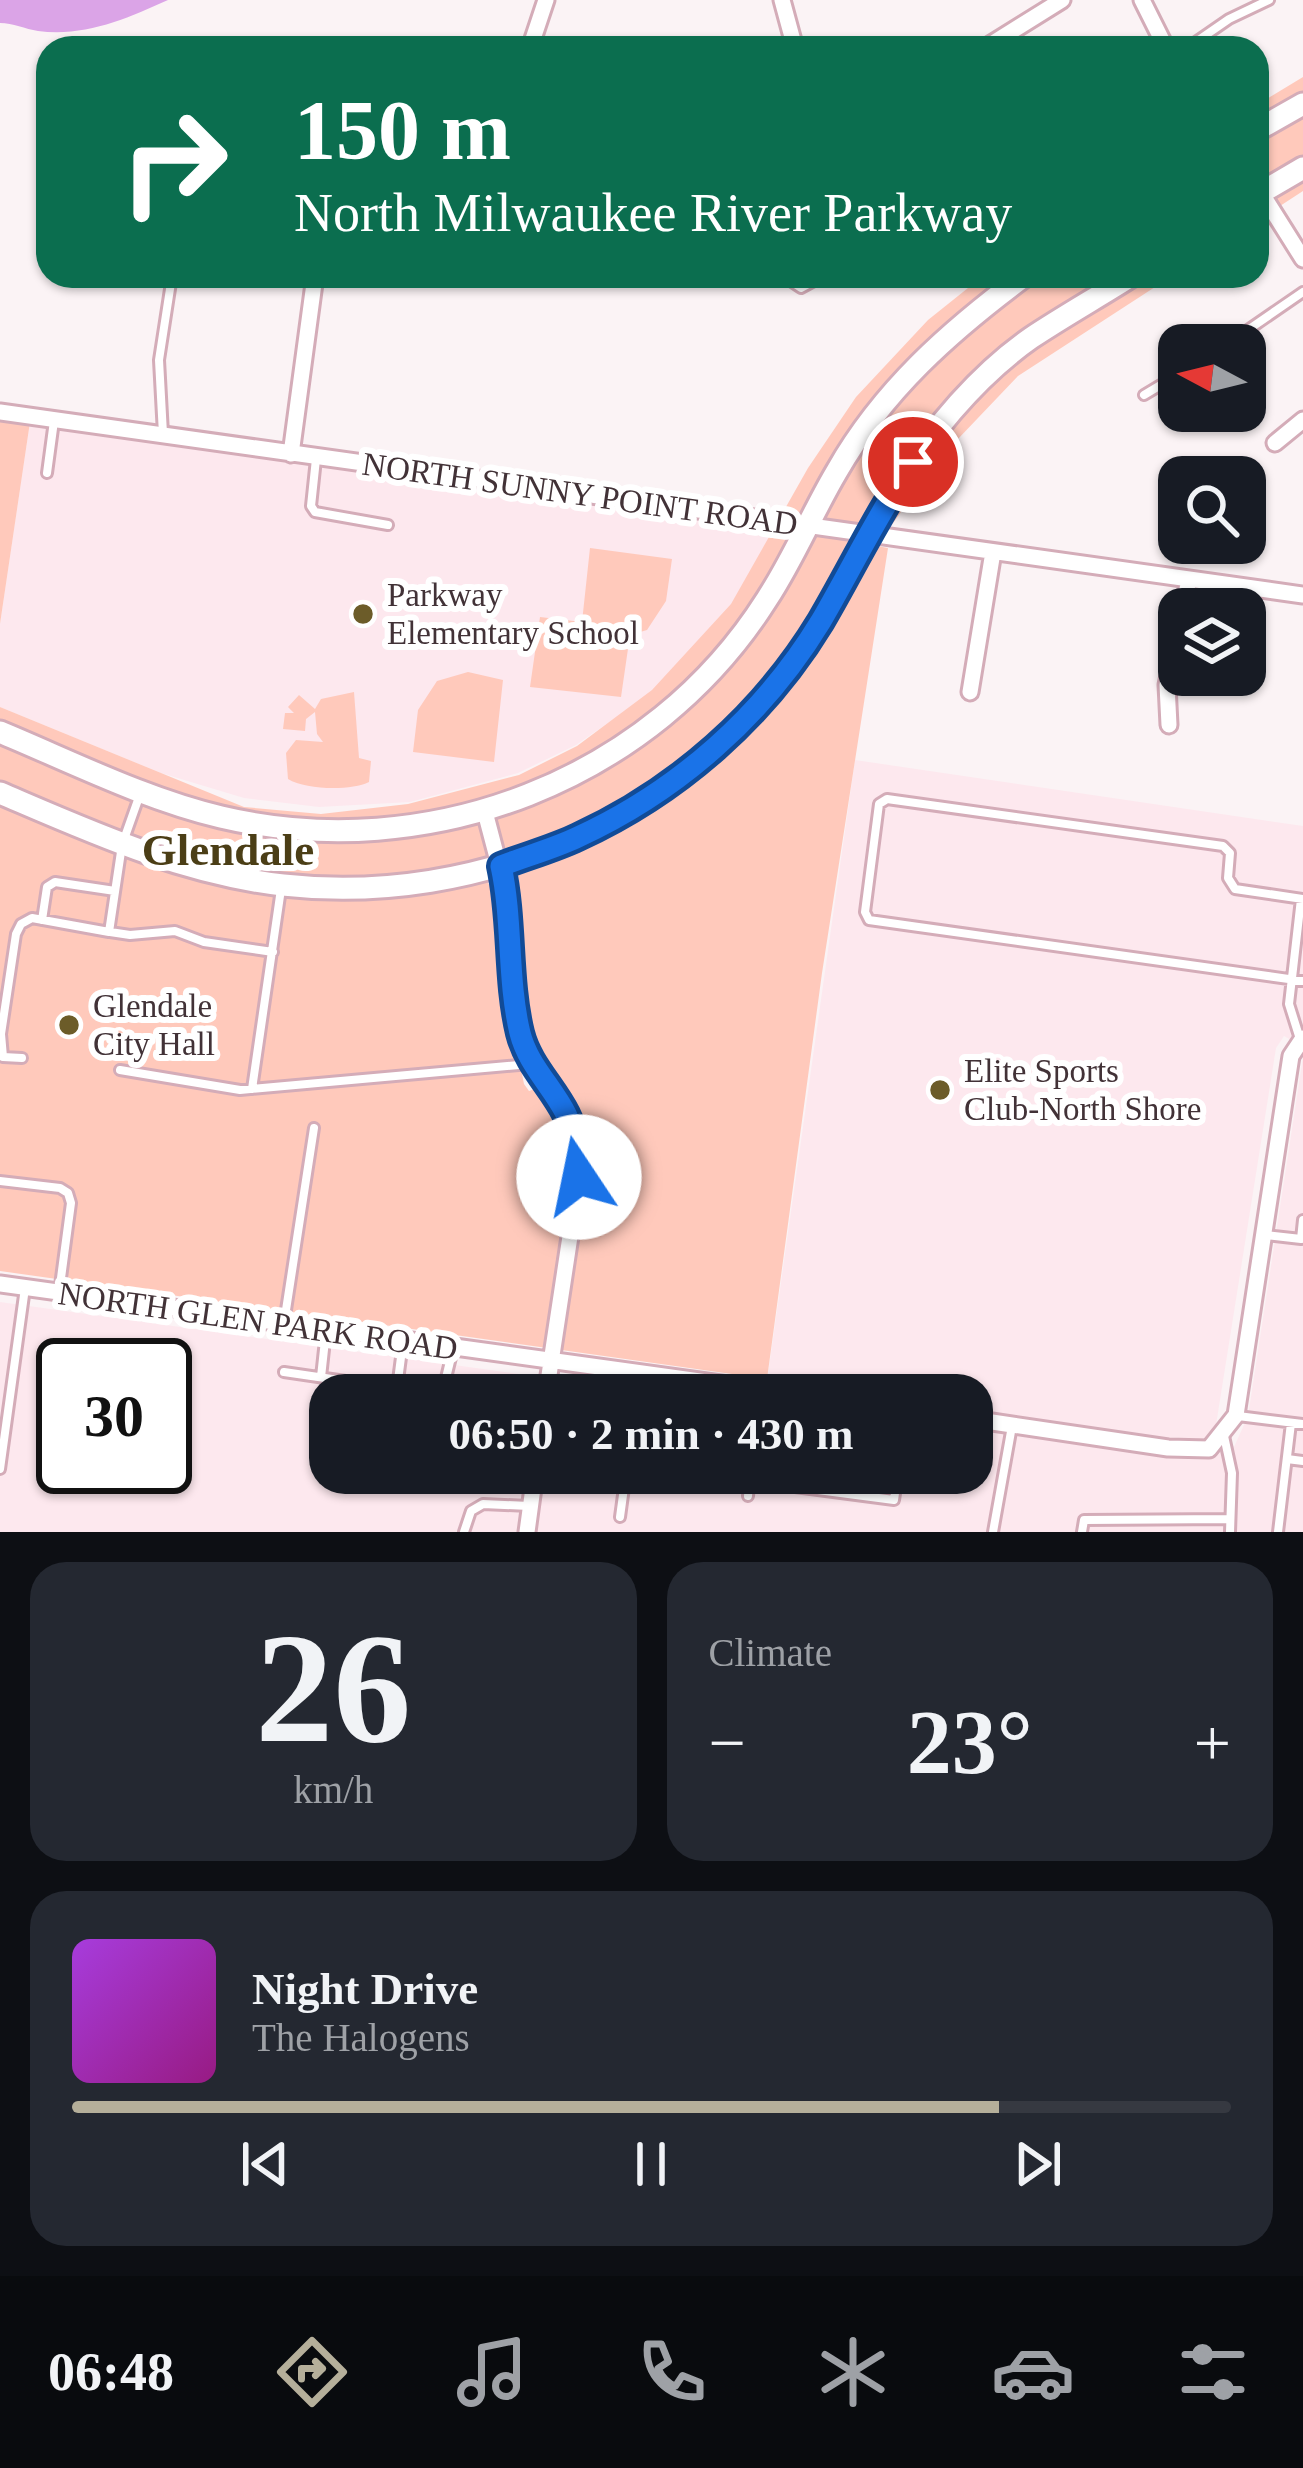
<!DOCTYPE html>
<meta charset="utf-8">
<style>
:root{--surface:#171b24;--page:#242831;--text:#f1f3f6;--muted:#9ea1a6;--line:#363941;--accent:#b5af9a}
body{margin:0;font-family:Georgia,serif;background:var(--page);color:var(--text);height:100vh;display:flex;flex-direction:column;font-size:45px;white-space:nowrap}
*{box-sizing:border-box;margin:0}
p{font-size:39px;color:var(--muted)}
.icon{flex:none;width:66px;height:66px;fill:none;stroke:currentColor;stroke-width:2;stroke-linecap:round;stroke-linejoin:round}
.map{position:relative;height:1532px;overflow:hidden}
.side{display:flex;flex-direction:column;gap:30px;padding:30px;background:#0d0f14;flex:1}
.side>*{flex:none}
.guide{position:absolute;left:36px;top:36px;width:1233px;height:252px;border-radius:36px;box-shadow:0 3px 9px #0004;background:#0b6e4f;color:#fff;overflow:hidden}
.needle{width:78px;rotate:277deg}
.tools{position:absolute;left:1158px;top:324px;display:grid;gap:24px}
.tools a{display:grid;place-items:center;width:108px;height:108px;border-radius:24px;background:var(--surface);box-shadow:0 3px 9px #0004;font-size:60px}
.speed{position:absolute;left:36px;top:1338px;display:flex;gap:24px;font-size:60px;font-weight:700;text-align:center}
.speed>*{display:grid;place-content:center;width:156px;height:156px;border-radius:50%;background:var(--surface);box-shadow:0 3px 9px #0004;line-height:1}
.speed .limit{border:6px solid #111;border-radius:18px;background:#fff;color:#111}
.pin{position:absolute;display:grid;place-items:center;width:102px;height:102px;color:#fff;margin:-51px;border:6px solid #fff;border-radius:50%;box-shadow:0 3px 12px #0007}
.me{position:absolute;width:132px;margin:-66px;rotate:349deg;stroke-linejoin:round;filter:drop-shadow(0 0 9px #0008)}
.turn{display:flex;align-items:center;gap:42px;height:252px;padding:0 60px;font-size:54px}
.turn .icon{width:156px;height:156px;stroke-width:2.5}
.turn b{display:block;font-size:84px;line-height:102px}
.big{font-size:90px;font-weight:700;line-height:1.1}
.side .tile{flex:1;display:flex;flex-direction:column;justify-content:center;gap:18px;min-width:0;padding:0 42px;border-radius:36px;background:var(--page)}
.side .dial{align-items:center;gap:0}
.dial b{font-size:156px;line-height:1}
.song{display:flex;align-items:center;gap:36px}
.cover{width:144px;height:144px;border-radius:18px;background:linear-gradient(135deg,hsl(280 70% 55%),hsl(310 70% 35%))}
.played{height:12px;border-radius:6px;background:linear-gradient(90deg,var(--accent) 80%,var(--line) 80%)}
.keys{display:flex;justify-content:space-around;direction:ltr}
.heat{display:flex;justify-content:space-between;align-items:center;font-size:66px;direction:ltr}
.side .tiles{flex:1;display:grid;gap:30px;grid-template-columns:1fr 1fr}
.tile:last-child{grid-column:span 2}
.trip{position:absolute;left:309px;top:1374px;width:684px;height:120px;border-radius:36px;background:var(--surface);box-shadow:0 3px 9px #0004;font-weight:700;line-height:120px;text-align:center}
.menu{display:flex;height:192px;justify-content:space-around;align-items:center;background:#090b0e;color:var(--muted)}
.menu .icon{width:84px;height:84px}
.menu .selected{color:var(--accent)}
.menu b{font-size:54px;color:var(--text)}
.map>svg:first-child{display:block}
.built{fill:#fde8ee;fill-rule:evenodd}
.green{fill:#ffc9bb;fill-rule:evenodd}
.water{fill:#dba4e7}
.lines{fill:none;stroke-linecap:round;stroke-linejoin:round}
.lane-casing{stroke:#d4acb8;stroke-width:14}
.street-casing{stroke:#d4acb8;stroke-width:21}
.secondary-casing{stroke:#d4acb8;stroke-width:27}
.lane{stroke:#fff;stroke-width:8}
.street{stroke:#fff;stroke-width:15}
.secondary{stroke:#fff;stroke-width:21}
.route-casing{stroke:#114b97;stroke-width:30}
.route{stroke:#1a73e8;stroke-width:21}
.poi-dot{fill:#6c5c29;stroke:#fff;stroke-width:4.5}
.labels{text-anchor:middle;dominant-baseline:central;stroke-width:12;stroke-linejoin:round;paint-order:stroke}
.street-label{font-size:33px;fill:#423237;stroke:#fff}
.poi-label{font-size:33px;fill:#423237;stroke:#fff;text-anchor:start}
.district-label{font-size:45px;font-weight:bold;fill:#4b3e16;stroke:#fff}
</style>
<div class="map">
<svg width="1303" height="1532" viewBox="0 0 1303 1532">
<rect width="100%" height="100%" fill="#fbf3f5"/>
<path class="built" d="M30 422 771 531 770 541 733 605 653 692 576 745 518 773 410 802 319 807 244 798 161 773 0 707V624Z
M855 760 1303 826V1047L1284 1036 1276 1048 1216 1425 1234 1447 1248 1416 1303 1057V1532H0V1302L670 1395H330V1473H972V1395H765ZM63 1365H165V1467H63Z"/>
<path class="green" d="M1303 77V191L1257 221V105Z
M983 276H1172L1018 376 937 461 877 546 888 548 822 973 767 1379 0 1271V707L244 807 321 814 408 804 519 775 577 746 652 690 731 604 808 468 856 397 928 320ZM514 874 525 999 536 1050 556 1081 529 1091 524 1084 509 1009 501 902 486 880Z
M0 418 30 422 0 624Z
M590 548 672 559 666 601 647 630 630 635 621 697 530 687 540 617 582 622Z
M468 672 503 680 494 762 413 752 418 710 437 681Z
M354 692 359 758 371 761 369 782C351 791 306 790 288 779L286 753 296 740 323 742 317 734 315 712 306 719 305 731 283 729 285 713H294L288 707 299 695 315 709 321 699Z"/>
<path class="water" d="M0 0H168C126 19 85 37 38 31 25 29 13 23 0 23Z"/>
<g class="lines">
<defs>
<path id="lane" d="M1187 48 1229 19 1269 0
M783 276 801 288 823 276
M1226 345 1303 292
M1144 395 1179 374
M163 434 159 360 172 276
M316 459 311 506 315 512 388 525
M47 473 54 421
M1303 899 1235 889 1228 878 1230 853 1223 846 887 799 879 804 865 912 869 920 1303 981
M42 920 47 887 55 882 115 891
M110 932 130 935 175 931 204 942 273 952
M1300 1039 1289 1004 1301 899
M22 1058 3 1057 1 1034 16 934 21 924 32 918 109 932 122 845 139 797
M120 1070 240 1090 530 1064
M252 1089 281 889
M0 1181 60 1188 68 1193 71 1203 59 1293
M1265 1235 1301 1239 1303 1220
M284 1323 314 1128
M284 1372 434 1394 445 1382 453 1349
M321 1377 326 1331
M397 1388 403 1342
M635 1395 638 1374
M1238 1416 1303 1424
M1224 1436 1232 1473 1230 1532
M1287 1459 1303 1461
M0 1469 25 1288
M749 1481 894 1500 898 1473
M748 1496 750 1473
M620 1517 626 1473
M464 1532 471 1511 483 1504 529 1506
M993 1532 1012 1426
M1082 1532 1084 1520 1230 1519
M1278 1532 1291 1423"/>
<path id="street" d="M782 0 795 48
M1142 0 1166 48
M530 48 546 0
M985 48 1062 0
M1259 189 1303 259
M0 412 1303 595
M1275 443 1303 420
M291 454 315 276
M1183 609 1189 579
M970 692 993 552
M1169 725 1167 685 1179 628
M485 812 508 899 520 1034 532 1064 566 1114 577 1144 579 1177 546 1395
M0 1284 801 1395
M972 1419 1168 1448 1209 1449 1236 1415 1291 1056 1303 1038
M527 1532 535 1473"/>
<path id="secondary" d="M1257 130 1303 104
M1257 195 1303 168
M0 732C72 762 145 799 221 817 428 866 652 781 767 599 794 558 812 513 837 471 883 390 950 331 1024 276
M0 793C91 832 183 874 283 885 480 907 681 818 797 657 836 603 861 540 897 485 932 431 978 375 1031 338 1064 316 1098 297 1131 276"/>
</defs>
<use href="#lane" class="lane-casing"/>
<use href="#street" class="street-casing"/>
<use href="#secondary" class="secondary-casing"/>
<use href="#lane" class="lane"/>
<use href="#street" class="street"/>
<use href="#secondary" class="secondary"/>
</g>
<g class="lines">
<defs>
<path id="route" d="M579 1177C578 1155 576 1134 566 1114 552 1086 528 1065 520 1033 507 979 513 921 501 866 526 856 553 849 578 837 678 791 764 715 821 621 852 568 878 513 913 462"/>
</defs>
<use href="#route" class="route-casing"/>
<use href="#route" class="route"/>
</g>
<g class="poi-dot">
<circle cx="363" cy="614" r="12"/>
<circle cx="69" cy="1025" r="12"/>
<circle cx="940" cy="1090" r="12"/>
</g>
<g class="labels">
<g class="street-label">
<text transform="translate(580 494) rotate(8)">NORTH SUNNY POINT ROAD</text>
<text transform="translate(258 1321) rotate(8)">NORTH GLEN PARK ROAD</text>
</g>
<g class="poi-label">
<text x="387" y="595">Parkway<tspan x="387" dy="38">Elementary School</tspan></text>
<text x="93" y="1006">Glendale<tspan x="93" dy="38">City Hall</tspan></text>
<text x="964" y="1071">Elite Sports<tspan x="964" dy="38">Club-North Shore</tspan></text>
</g>
<g class="district-label">
<text x="228" y="850">Glendale</text>
</g>
</g>
</svg>
<div class="tools">
<a><svg class="needle" viewBox="-14 -14 28 28"><path d="M0-13l5 13h-10z" fill="#e53935"/><path d="M0 13l5-13h-10z" fill="#9ea1a6"/></svg></a>
<a><svg class="icon" aria-label="search" viewBox="0 0 24 24"><circle cx="10" cy="10" r="6"/><path d="M15 15l6 6"/></svg></a>
<a><svg class="icon" aria-label="layers" viewBox="0 0 24 24"><path d="M12 4l9 5-9 5-9-5zM3 14l9 5 9-5"/></svg></a>
</div>
<div class="speed"><div class="limit">30</div></div>
<div class="pin" style="left:913px;top:462px;background:#d93025"><svg class="icon" aria-label="arrive" viewBox="0 0 24 24"><path d="M6 21V4h12l-3 4 3 4H6"/></svg></div>
<svg class="me" style="left:579px;top:1177px" viewBox="-20 -20 40 40"><circle r="19" fill="#fff"/><path d="M0-13L10 11 0 6-10 11z" fill="#1a73e8"/></svg>
<div class="trip">06:50 · 2 min · 430 m</div>
<div class="guide">
<div class="turn"><svg class="icon" aria-label="right" viewBox="0 0 24 24"><path d="M7 20v-9h11M14 6l5 5-5 5"/></svg><div><b>150 m</b>North Milwaukee River Parkway</div></div>
</div>
</div>
<section class="side">
<div class="tiles">
<div class="tile dial"><b>26</b><p>km/h</p></div>
<div class="tile"><p>Climate</p>
<div class="heat"><a>−</a><b class="big">23°</b><a>+</a></div>
</div>
<div class="tile">
<div class="song"><i class="cover"></i><div><b>Night Drive</b><p>The Halogens</p></div></div>
<div class="played"></div>
<div class="keys"><svg class="icon" aria-label="previous" viewBox="0 0 24 24"><path d="M18 5L8 12l10 7zM5 5v14"/></svg><svg class="icon" aria-label="pause" viewBox="0 0 24 24"><path d="M8 5v14M16 5v14"/></svg><svg class="icon" aria-label="next" viewBox="0 0 24 24"><path d="M6 5l10 7-10 7zM19 5v14"/></svg></div>
</div>
</div>
</section>
<nav class="menu">
<b>06:48</b>
<svg class="icon selected" aria-label="directions" viewBox="0 0 24 24"><path d="M12 3l9 9-9 9-9-9zM9 14v-3h6M13 9l2 2-2 2"/></svg>
<svg class="icon" aria-label="music" viewBox="0 0 24 24"><path d="M9 18V5l10-2v13"/><circle cx="6" cy="18" r="3"/><circle cx="16" cy="16" r="3"/></svg>
<svg class="icon" aria-label="phone" viewBox="0 0 24 24"><path d="M5 4h4l2 5-3 2q2 4 5 5l2-3 5 2v4C11 20 4 13 5 4z"/></svg>
<svg class="icon" aria-label="climate" viewBox="0 0 24 24"><path d="M12 3v18M4 7l16 10M4 17L20 7"/></svg>
<svg class="icon" aria-label="car" viewBox="0 0 24 24"><path d="M5 17H2v-5l4-1 3-4h7l3 4 3 1v5h-3M9 17h6M6 11h13"/><circle cx="7" cy="17" r="2"/><circle cx="17" cy="17" r="2"/></svg>
<svg class="icon" aria-label="filters" viewBox="0 0 24 24"><path d="M4 7h16M4 17h16"/><circle cx="9" cy="7" r="2"/><circle cx="15" cy="17" r="2"/></svg>
</nav>
